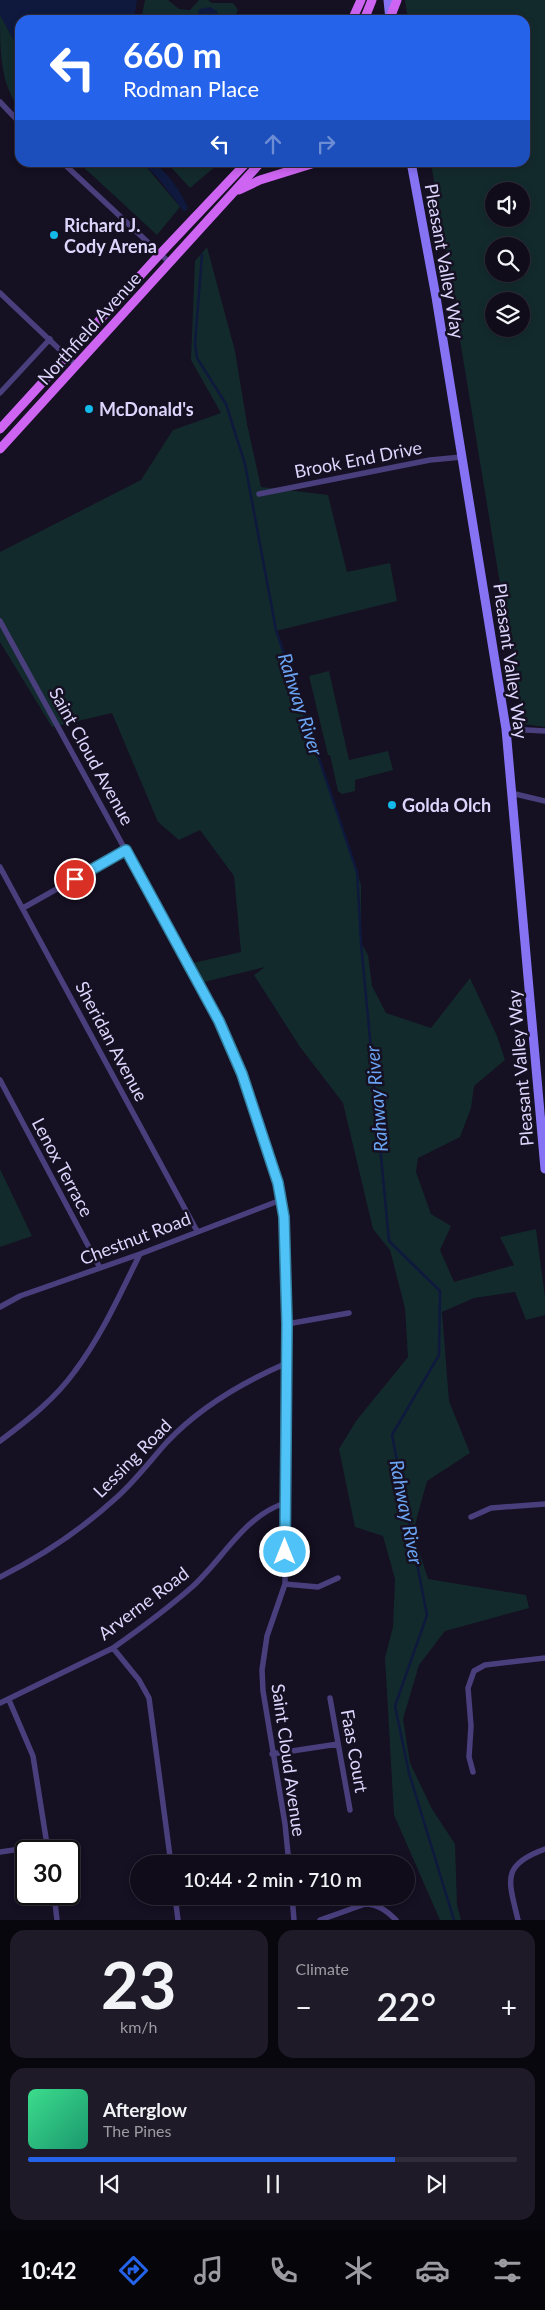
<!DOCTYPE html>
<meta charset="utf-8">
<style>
:root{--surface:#100c1a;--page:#1e1a27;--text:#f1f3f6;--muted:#9c9ba2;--line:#302c39;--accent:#2563eb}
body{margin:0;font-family:Lato,sans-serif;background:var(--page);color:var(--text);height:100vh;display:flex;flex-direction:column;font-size:19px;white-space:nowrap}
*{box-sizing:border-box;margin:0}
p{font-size:16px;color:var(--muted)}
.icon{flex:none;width:28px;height:28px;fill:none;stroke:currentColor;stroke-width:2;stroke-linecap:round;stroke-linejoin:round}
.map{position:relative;height:1920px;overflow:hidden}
.details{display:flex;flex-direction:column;gap:10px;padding:10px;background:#09070e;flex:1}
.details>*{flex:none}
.guide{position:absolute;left:15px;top:15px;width:515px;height:152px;border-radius:15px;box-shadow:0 2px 8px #0003,0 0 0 1px var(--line);background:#2563eb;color:#fff;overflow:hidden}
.fabs{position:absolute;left:485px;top:182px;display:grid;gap:10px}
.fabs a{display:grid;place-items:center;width:45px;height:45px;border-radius:50%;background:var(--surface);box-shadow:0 2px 8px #0003,0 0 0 1px var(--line);font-size:25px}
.speed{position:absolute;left:15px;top:1840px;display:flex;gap:10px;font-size:25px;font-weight:700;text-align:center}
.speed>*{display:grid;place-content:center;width:65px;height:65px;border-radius:50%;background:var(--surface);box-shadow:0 2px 8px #0003,0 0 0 1px var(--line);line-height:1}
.speed .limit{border:2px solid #111;border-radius:8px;background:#fff;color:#111}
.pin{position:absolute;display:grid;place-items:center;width:42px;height:42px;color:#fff;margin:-21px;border:2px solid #fff;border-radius:50%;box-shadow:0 1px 5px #0007}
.me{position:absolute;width:55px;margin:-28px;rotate:0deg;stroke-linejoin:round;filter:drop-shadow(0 0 4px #0008)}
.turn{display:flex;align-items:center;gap:18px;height:105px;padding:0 25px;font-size:22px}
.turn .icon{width:65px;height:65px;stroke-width:2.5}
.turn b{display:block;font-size:35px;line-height:42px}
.lanes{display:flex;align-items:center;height:48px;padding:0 25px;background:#0003;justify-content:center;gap:25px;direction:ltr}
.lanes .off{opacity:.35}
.big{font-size:38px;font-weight:600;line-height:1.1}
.details .tile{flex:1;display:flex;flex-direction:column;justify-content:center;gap:8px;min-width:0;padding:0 18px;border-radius:15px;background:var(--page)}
.details .dial{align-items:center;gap:0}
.dial b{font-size:65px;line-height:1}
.song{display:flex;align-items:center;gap:15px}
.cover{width:60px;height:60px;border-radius:8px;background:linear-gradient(135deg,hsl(150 70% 55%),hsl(160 70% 35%))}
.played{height:5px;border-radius:2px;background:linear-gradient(90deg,var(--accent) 75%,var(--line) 75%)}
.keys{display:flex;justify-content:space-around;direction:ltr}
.heat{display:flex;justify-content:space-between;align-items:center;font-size:28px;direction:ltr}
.details .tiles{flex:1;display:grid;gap:10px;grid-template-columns:1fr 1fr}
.tile:last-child{grid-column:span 2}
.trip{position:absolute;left:130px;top:1855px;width:285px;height:50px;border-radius:25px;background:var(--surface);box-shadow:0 2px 8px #0003,0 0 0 1px var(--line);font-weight:600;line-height:50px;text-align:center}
.tab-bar{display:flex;height:80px;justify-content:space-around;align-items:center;background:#06050a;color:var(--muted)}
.tab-bar .icon{width:35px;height:35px}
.tab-bar .active{color:var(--accent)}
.tab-bar b{font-size:22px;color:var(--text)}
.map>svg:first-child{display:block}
.green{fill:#132a2c;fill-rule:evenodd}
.water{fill:#0e193d}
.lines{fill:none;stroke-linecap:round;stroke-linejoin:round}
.stream{stroke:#0e193d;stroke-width:2.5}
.minor{stroke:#493f7d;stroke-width:5.5}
.secondary{stroke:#8673f4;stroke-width:9}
.primary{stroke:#ce65f2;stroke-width:9}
.route-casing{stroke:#337fa1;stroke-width:12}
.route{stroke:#4fc3f7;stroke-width:9}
.poi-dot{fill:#13bae9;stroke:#151022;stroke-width:2}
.labels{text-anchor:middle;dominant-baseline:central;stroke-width:5;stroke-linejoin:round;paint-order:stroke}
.poi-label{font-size:18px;font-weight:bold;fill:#ded5fc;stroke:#151022;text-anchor:start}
.street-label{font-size:18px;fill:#ded5fc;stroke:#151022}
.water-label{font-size:19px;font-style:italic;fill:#6ba4f3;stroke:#151022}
</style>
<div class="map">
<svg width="545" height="1920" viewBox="0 0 545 1920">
<rect width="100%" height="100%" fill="#151022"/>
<path class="green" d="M145 0H168L179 9 190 10 199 0H208L212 3H233L238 10 233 20H141Z
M405 0H545V727L523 724 431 163 525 162V20H408ZM494 191H521V219H494ZM494 246H521V274H494ZM494 301H521V329H494Z
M0 15 20 51V109C0 85 0 48 0 15Z
M79 163H143L180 207 157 235Z
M167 163H216V166L190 188Z
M207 247 235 351 247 424 261 487 328 495 347 572 390 563 397 601 276 631 361 885V943L368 955 372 986 386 1013 431 1028 470 978 497 1036 505 1060 474 1086 471 1108 460 1137 418 1158 416 1172 431 1214 451 1226 440 1250 454 1282 514 1265 500 1237 536 1229 545 1297V1315L526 1320 515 1292 474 1298 442 1312 449 1401 470 1453 427 1481 413 1532 428 1579 526 1595 529 1608 445 1631 419 1665 403 1719 410 1763 432 1809 455 1844 457 1905 461 1920H440L394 1815 385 1658 393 1627 395 1579 383 1536 355 1527 339 1449 356 1421 408 1357 405 1308 390 1250 373 1229 343 1103 300 1047 254 975 265 967 204 982 193 963 241 952 234 876 200 830 179 840 158 822 112 713 52 727 0 642V552L141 480 173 430 221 413 191 360 195 261Z
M329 671 349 760 388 751 393 770 355 780V791L342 794 338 791 330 755H328L309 676Z
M0 1169 32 1236 0 1247Z"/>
<path class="water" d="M0 0H137L134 20H20V51L0 15Z
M210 7 217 11 219 20H198L199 9Z
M143 163H155C170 176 180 190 188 208L184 212 158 178Z"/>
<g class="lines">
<path class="stream" d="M202 255 195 344 197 358 226 404 245 464 276 630 357 872 361 943 389 1241 440 1291 439 1355 392 1435 427 1615 395 1706 409 1773 454 1920"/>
<path class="minor" d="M0 102 20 123
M62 162 170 263
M0 293 77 366
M0 393 50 339
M259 494 430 460 462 457
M0 621 219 1021 242 1074 278 1183 284 1217 287 1324 285 1584 267 1636 262 1670 263 1691 285 1824 289 1864
M506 729 545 731
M511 793 545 801
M0 867 197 1231
M23 908 126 850
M0 1080 100 1268
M0 1307 20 1296 140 1254 281 1200
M287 1324 349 1313
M0 1441C28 1420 55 1399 75 1371 102 1335 120 1294 140 1254
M471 1517 491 1508 545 1504
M0 1577C42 1556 81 1530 116 1498 135 1481 150 1461 167 1442 200 1407 243 1382 287 1363
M285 1584 318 1587 338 1578
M113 1648 139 1680 149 1698 171 1864
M330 1698 350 1810
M9 1700 33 1756 48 1851
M0 1703 113 1648C140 1629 167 1609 192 1587 223 1559 244 1516 285 1503
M272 1754 338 1744
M473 1772 469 1757 471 1726 468 1688 474 1671 485 1665 545 1658
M0 1852 47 1845
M54 1894 57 1920
M175 1896 178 1920
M292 1896 294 1920
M320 1920 365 1904C378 1904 387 1911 396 1920
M518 1920C509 1881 500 1865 545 1849"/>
<path class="secondary" d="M388 0 390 20
M411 162 436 297 506 729 545 1169"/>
<path class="primary" d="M390 18 397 0
M352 20 361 0
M364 20 372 0
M239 190 260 180 318 162
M0 429 160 254 247 162
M0 449 261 162"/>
</g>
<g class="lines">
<defs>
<path id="route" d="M75 879 126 850 219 1021 242 1074 278 1183 284 1217 287 1324 285 1552"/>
</defs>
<use href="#route" class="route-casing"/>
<use href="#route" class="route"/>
</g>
<g class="poi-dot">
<circle cx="54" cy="235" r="5"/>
<circle cx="89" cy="409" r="5"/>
<circle cx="392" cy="805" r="5"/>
</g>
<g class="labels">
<g class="poi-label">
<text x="64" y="225">Richard J.<tspan x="64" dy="21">Cody Arena</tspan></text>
<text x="99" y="409">McDonald's</text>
<text x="402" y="805">Golda Olch</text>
</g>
<g class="street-label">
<text transform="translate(445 261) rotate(80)">Pleasant Valley Way</text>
<text transform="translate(89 328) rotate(-48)">Northfield Avenue</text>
<text transform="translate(358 459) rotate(-11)">Brook End Drive</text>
<text transform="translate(511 661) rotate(82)">Pleasant Valley Way</text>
<text transform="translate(92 756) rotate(61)">Saint Cloud Avenue</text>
<text transform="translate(112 1041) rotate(62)">Sheridan Avenue</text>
<text transform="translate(520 1068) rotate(-95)">Pleasant Valley Way</text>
<text transform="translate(63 1167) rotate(62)">Lenox Terrace</text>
<text transform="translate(135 1238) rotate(-21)">Chestnut Road</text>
<text transform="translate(132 1458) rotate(-45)">Lessing Road</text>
<text transform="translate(143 1603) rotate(-37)">Arverne Road</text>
<text transform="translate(355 1751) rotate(80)">Faas Court</text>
<text transform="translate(289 1760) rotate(82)">Saint Cloud Avenue</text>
</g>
<g class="water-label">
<text transform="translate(301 704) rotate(72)">Rahway River</text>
<text transform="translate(376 1099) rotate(-95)">Rahway River</text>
<text transform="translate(407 1512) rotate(79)">Rahway River</text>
</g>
</g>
</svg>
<div class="fabs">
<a><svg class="icon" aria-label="sound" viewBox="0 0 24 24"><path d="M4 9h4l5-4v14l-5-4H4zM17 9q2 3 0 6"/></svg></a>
<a><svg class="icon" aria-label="search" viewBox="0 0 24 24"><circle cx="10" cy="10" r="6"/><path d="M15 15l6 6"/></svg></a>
<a><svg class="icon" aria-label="layers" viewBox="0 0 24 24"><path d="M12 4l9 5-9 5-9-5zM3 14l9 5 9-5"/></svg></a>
</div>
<div class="speed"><div class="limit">30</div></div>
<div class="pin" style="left:75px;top:879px;background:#d93025"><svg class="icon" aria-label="arrive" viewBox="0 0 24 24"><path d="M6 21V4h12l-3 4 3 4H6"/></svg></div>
<svg class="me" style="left:285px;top:1552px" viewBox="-20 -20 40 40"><circle r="17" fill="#4fc3f7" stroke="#fff" stroke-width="3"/><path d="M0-11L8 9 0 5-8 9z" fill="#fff"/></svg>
<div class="trip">10:44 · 2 min · 710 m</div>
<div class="guide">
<div class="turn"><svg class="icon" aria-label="left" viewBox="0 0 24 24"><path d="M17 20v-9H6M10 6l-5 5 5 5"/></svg><div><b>660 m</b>Rodman Place</div></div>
<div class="lanes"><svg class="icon" aria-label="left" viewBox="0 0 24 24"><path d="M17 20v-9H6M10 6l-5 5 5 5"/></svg><svg class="icon off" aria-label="ahead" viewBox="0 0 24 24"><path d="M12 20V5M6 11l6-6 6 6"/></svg><svg class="icon off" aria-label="right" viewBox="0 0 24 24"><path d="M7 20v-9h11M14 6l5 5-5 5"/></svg></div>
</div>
</div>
<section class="details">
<div class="tiles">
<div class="tile dial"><b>23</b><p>km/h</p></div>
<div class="tile"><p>Climate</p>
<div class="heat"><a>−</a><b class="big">22°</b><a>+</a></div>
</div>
<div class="tile">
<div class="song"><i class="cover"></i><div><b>Afterglow</b><p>The Pines</p></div></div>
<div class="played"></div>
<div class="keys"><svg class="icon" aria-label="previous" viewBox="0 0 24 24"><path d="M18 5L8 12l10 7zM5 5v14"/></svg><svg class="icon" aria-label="pause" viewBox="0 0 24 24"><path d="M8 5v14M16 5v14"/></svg><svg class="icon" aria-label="next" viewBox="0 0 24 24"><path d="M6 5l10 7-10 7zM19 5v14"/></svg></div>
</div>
</div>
</section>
<nav class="tab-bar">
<b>10:42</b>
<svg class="icon active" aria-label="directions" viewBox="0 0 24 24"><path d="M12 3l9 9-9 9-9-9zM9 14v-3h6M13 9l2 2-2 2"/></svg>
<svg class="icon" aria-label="music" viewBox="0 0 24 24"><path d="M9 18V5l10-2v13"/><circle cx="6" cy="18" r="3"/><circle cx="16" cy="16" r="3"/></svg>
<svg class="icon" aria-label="phone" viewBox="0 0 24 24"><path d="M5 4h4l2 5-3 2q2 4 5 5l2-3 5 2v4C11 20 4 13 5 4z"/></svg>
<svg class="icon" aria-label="climate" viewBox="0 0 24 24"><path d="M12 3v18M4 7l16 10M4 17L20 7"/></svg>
<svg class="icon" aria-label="car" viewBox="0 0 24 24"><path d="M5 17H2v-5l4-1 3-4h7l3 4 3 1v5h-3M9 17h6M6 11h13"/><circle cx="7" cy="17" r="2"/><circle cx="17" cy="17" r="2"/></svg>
<svg class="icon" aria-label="filters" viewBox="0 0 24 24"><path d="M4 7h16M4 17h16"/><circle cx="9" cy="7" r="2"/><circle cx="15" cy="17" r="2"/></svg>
</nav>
